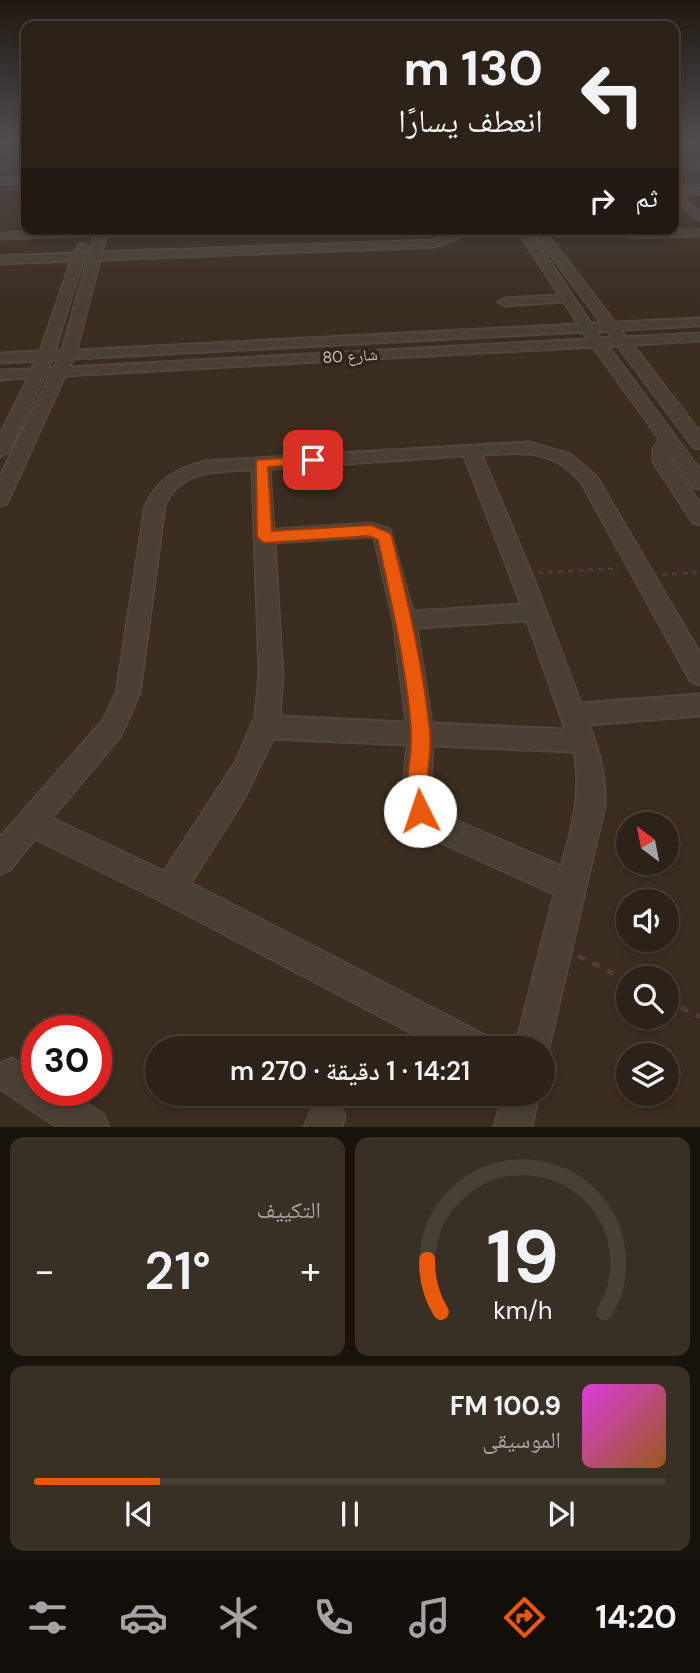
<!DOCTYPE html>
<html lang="ar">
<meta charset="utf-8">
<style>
:root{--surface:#2c2218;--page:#382f25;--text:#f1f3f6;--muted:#a6a4a2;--line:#483f37;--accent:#ea580c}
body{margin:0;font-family:"DM Sans","Noto Naskh Arabic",sans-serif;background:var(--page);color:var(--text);direction:rtl;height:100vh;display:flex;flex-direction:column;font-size:26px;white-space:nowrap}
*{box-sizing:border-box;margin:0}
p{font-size:23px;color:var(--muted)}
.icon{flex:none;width:38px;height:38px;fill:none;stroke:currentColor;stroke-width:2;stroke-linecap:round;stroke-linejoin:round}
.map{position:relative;height:1127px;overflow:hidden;direction:ltr}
.side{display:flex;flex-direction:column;gap:10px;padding:10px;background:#18130d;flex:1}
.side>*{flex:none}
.top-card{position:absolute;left:21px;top:21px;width:658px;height:214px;border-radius:14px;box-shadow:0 4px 10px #0003,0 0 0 2px var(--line);direction:rtl;background:#2c2218;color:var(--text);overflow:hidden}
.needle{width:46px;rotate:328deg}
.tools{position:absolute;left:616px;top:812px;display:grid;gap:14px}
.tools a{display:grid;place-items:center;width:63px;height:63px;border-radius:50%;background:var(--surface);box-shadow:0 4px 10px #0003,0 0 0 2px var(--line);font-size:35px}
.speed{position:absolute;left:21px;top:1015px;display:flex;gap:14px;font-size:35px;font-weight:700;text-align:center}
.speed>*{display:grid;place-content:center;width:91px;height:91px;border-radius:50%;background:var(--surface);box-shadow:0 4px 10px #0003,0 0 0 2px var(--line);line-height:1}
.speed .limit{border:10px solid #d22;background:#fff;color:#111}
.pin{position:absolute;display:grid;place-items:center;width:60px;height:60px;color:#fff;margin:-30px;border-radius:14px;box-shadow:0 4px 10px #0006}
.me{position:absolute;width:77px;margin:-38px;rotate:356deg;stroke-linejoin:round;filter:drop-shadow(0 0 5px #0008)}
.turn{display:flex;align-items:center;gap:24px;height:147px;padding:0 21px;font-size:32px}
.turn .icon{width:91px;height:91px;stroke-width:2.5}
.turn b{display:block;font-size:49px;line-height:60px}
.then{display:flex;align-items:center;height:66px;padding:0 21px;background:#0003;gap:14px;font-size:26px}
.big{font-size:52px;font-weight:600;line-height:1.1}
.side .card{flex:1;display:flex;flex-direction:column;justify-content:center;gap:10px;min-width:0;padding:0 24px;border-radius:14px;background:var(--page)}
.side .dial{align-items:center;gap:0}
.dial svg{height:182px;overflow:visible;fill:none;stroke:var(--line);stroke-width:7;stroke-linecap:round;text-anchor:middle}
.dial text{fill:var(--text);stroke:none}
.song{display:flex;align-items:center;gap:21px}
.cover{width:84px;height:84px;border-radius:10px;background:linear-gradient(135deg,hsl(300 70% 55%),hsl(30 70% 35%))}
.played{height:7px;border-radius:4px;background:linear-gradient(90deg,var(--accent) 20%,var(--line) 20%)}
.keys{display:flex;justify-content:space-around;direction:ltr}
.heat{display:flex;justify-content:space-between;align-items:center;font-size:38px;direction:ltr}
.side .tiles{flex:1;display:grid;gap:10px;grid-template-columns:1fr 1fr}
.card:last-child{grid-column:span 2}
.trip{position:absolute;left:145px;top:1036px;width:410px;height:70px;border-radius:35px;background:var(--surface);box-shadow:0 4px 10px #0003,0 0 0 2px var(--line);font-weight:600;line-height:70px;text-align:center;direction:rtl}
.menu{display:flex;height:112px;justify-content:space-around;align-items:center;background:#120e0a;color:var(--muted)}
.menu .icon{width:49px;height:49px}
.menu .active{color:var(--accent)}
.menu b{font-size:32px;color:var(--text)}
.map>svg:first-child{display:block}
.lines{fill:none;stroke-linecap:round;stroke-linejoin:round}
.minor-casing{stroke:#54493d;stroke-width:3}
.path-far1{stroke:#543b3b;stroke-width:2.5;stroke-dasharray:5 5;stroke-linecap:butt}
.path{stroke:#543b3b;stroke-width:4.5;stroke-dasharray:8 8;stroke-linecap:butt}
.minor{fill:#4b4034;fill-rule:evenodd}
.route{fill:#ea580c;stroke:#983908;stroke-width:2}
.labels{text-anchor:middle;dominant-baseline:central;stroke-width:7;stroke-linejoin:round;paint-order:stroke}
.far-street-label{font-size:16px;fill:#c7bcaf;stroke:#302519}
</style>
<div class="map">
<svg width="700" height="1127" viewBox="0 0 700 1127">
<rect width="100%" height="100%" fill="#3b2d20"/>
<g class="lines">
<defs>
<path id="minor" d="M674 158 700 160V166L674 164Z
M26 177V183L0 184V178Z
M700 188V194L680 195 700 212V221L674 200V189Z
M79 229H173L167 232 106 235 102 252 434 240 449 235 452 229H464L458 239 435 247 100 260 77 350 578 324 564 302 505 306 498 302 505 298 559 295 516 229H528L591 323H601L531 229H543L615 322 700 318V326L621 330 626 337 700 333V341L633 345 700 432V449L694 448 618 346H608L700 470V489L693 487 671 456V462L700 503V525L693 523 653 462V448L660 440 593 347 65 376 7 504 0 506V476L49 377H44L9 452 0 457V434L28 378 0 380V370L32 369 36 361 0 363V353L40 351 71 261 0 264V256L74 253 79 244 83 243 89 247 86 253H89L94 235 0 239V233ZM83 260H87L62 350 55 351ZM607 331 612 337 601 338 597 332ZM583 332 587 339 70 367 73 359ZM52 360H58L54 367 48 368Z
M602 229 635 232 700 230V236L635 238Z
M529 442 570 454 597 477 700 653V685L691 682 582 484C553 448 523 453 482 455L532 574 581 703 700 694V716L589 725C600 752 606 776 605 806L549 1048 544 1060 542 1048H515L554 894 419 833C397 802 404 780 407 745L273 739 244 799 191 883 487 1036 492 1048H440L159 900 35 839 10 870 0 875V837L103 720 116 693 145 506C158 478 177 469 205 461ZM464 456 521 604 413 611 390 529 371 523 274 529 270 469ZM252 470 259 676 255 716 236 761 164 871 52 818 121 736 140 693 165 506C180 469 218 472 252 470ZM370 537 374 538 393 620 406 722 280 716 283 676 275 543ZM527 621 565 729 432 723 417 628ZM433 746 574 752C582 793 572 827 561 866L439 813 430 798Z
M12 1058 37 1071V1090H66L103 1114 109 1127H57L0 1089V1063Z
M503 1094H539L532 1127H494Z
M327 1099 340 1104 345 1117 342 1127H304L314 1104Z"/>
</defs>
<use href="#minor" class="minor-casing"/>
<path class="path-far1" d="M538 573 619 568
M662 575 700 572"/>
<path class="path" d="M578 956 628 981
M667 1000 700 1017"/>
<use href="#minor" class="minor"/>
</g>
<linearGradient id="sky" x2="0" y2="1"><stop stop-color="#201912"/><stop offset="0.47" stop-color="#4f4c4e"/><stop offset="1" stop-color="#4f4c4e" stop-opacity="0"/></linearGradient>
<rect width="700" height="299" fill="url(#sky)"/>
<path class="route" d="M313 456 320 460 318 463 268 467 272 531 371 525 390 533 392 537C408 601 423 665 430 731 433 758 422 785 430 811L427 818 420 821 412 818C400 789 413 762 411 732 407 668 391 603 378 540L369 536 264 543 257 537 256 460Z"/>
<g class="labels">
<g class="far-street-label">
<text transform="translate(350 356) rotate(-3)">شارع 80</text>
</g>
</g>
</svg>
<div class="tools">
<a><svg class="needle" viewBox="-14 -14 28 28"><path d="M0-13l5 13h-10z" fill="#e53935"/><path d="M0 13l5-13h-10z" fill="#a6a4a2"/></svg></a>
<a><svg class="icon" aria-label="sound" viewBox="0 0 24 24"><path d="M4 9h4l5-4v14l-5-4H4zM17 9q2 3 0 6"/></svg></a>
<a><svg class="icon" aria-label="search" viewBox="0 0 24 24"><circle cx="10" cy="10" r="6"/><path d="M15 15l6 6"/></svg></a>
<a><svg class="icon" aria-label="layers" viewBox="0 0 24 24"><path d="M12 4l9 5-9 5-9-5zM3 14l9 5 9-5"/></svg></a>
</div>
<div class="speed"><div class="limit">30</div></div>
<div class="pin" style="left:313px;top:460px;background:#d93025"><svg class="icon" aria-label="arrive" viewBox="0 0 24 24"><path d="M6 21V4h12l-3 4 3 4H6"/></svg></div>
<svg class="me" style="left:420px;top:811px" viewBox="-20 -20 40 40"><circle r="19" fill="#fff"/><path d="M0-13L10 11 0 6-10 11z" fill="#ea580c"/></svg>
<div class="trip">14:21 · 1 دقيقة · 270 m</div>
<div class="top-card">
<div class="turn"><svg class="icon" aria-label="left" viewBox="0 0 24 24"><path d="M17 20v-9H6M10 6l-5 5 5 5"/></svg><div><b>130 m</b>انعطف يسارًا</div></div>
<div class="then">ثم<svg class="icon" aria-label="right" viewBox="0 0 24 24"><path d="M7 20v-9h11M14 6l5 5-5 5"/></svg></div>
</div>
</div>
<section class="side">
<div class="tiles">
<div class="card dial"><svg viewBox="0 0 100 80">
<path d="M14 69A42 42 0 1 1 86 69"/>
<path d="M14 69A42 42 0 0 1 8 46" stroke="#ea580c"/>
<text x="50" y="56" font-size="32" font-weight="700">19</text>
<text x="50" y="72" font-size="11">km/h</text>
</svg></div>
<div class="card"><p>التكييف</p>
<div class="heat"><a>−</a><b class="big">21°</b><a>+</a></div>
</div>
<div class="card">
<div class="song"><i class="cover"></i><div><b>100.9 FM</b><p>الموسيقى</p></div></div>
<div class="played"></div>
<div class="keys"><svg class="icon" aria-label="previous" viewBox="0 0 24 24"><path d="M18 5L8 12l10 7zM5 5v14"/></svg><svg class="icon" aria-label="pause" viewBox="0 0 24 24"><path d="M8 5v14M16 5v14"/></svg><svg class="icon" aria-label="next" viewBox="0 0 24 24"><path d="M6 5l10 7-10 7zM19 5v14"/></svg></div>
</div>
</div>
</section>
<nav class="menu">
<b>14:20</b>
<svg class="icon active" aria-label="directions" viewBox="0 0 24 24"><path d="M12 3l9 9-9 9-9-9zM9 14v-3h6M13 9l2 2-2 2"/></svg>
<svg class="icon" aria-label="music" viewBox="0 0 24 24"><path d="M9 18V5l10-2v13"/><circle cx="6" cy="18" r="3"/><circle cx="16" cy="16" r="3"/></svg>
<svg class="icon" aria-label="phone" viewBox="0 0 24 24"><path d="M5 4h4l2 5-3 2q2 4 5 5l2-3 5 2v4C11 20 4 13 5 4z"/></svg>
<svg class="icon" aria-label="climate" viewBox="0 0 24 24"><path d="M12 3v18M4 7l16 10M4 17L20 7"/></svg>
<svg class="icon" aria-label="car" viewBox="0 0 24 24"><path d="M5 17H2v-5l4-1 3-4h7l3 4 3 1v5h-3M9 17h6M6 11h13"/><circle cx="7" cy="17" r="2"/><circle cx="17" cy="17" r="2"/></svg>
<svg class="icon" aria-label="filters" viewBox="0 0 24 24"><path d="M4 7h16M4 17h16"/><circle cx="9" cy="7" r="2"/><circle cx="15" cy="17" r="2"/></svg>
</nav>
